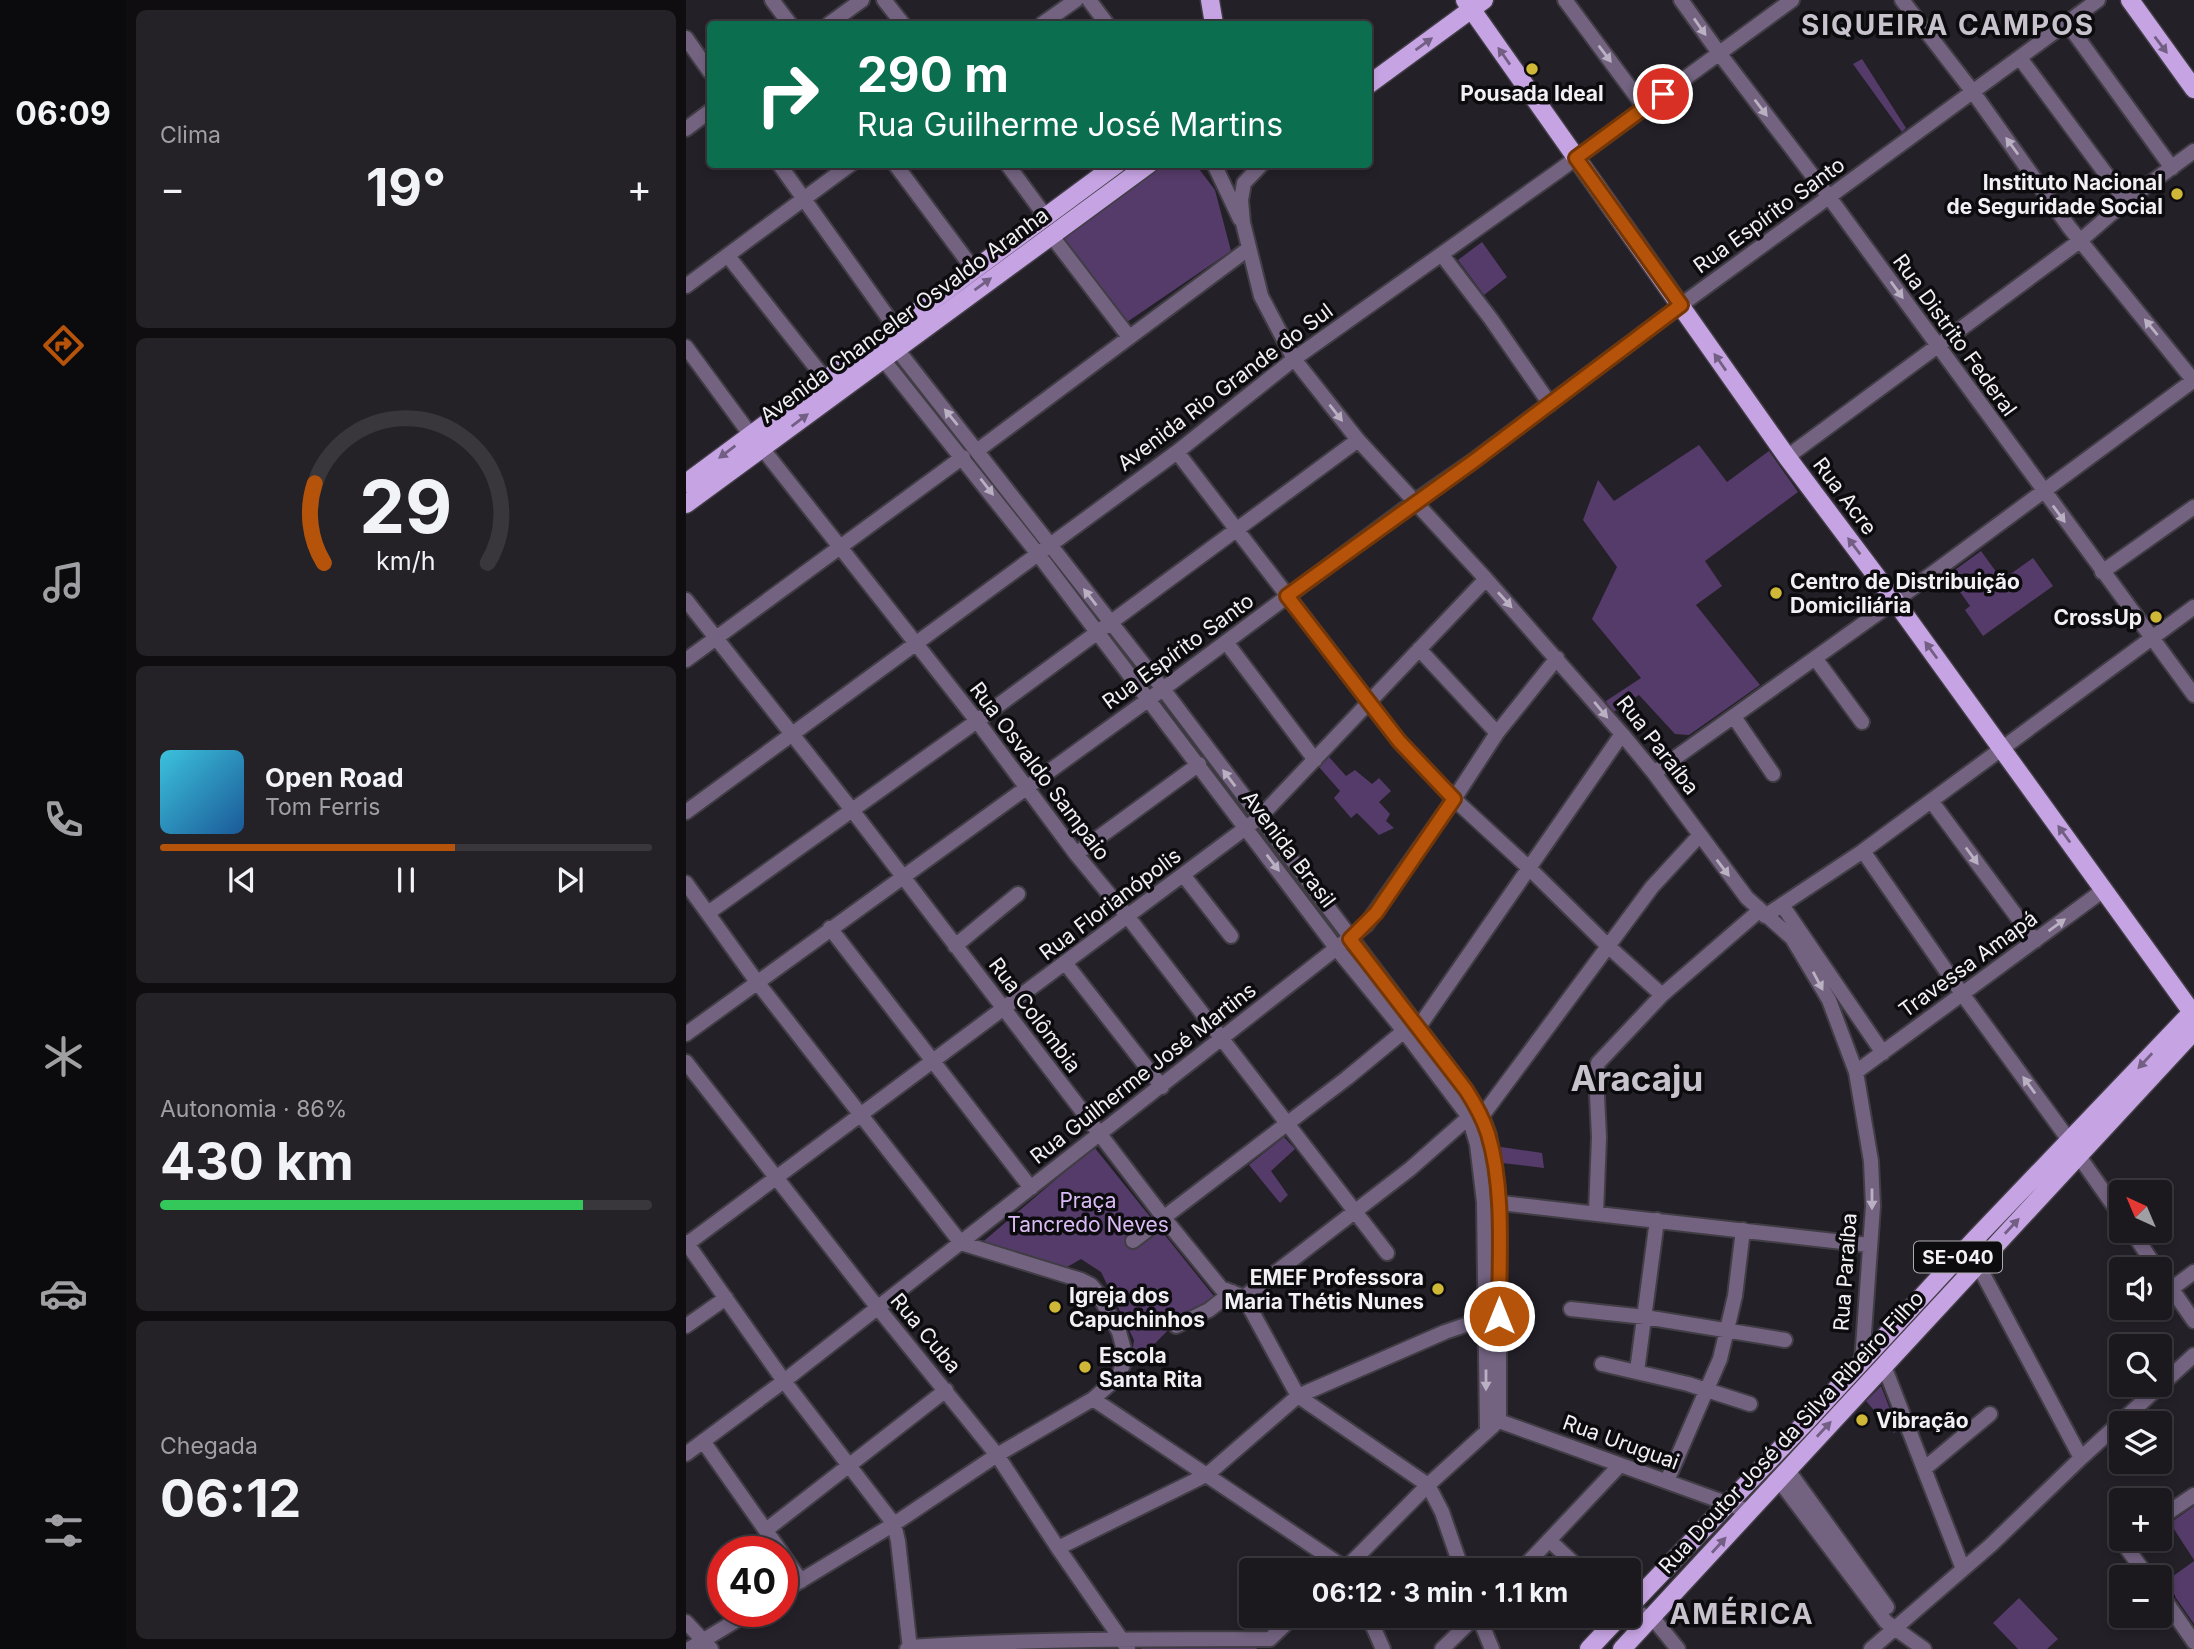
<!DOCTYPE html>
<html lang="pt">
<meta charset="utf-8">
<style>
:root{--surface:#1b181e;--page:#242127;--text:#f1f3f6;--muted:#a0a0a4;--line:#39373c;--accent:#b45309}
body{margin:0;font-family:Inter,sans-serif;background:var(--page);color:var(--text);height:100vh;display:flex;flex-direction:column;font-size:26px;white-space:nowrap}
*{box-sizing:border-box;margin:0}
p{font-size:23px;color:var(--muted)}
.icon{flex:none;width:38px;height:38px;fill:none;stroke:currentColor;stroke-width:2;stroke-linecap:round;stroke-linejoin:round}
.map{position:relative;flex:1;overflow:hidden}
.sheet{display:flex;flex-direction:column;gap:10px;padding:10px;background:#0f0d10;width:560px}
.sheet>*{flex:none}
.hud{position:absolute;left:21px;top:21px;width:665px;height:147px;border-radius:7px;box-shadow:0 4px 10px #0003,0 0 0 2px var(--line);background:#0b6e4f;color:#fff;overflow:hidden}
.needle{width:46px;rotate:316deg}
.fabs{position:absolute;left:1423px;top:1180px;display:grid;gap:14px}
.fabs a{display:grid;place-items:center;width:63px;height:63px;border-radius:7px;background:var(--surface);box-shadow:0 4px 10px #0003,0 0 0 2px var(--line);font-size:35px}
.speed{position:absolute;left:21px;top:1536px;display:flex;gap:14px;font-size:35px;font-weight:700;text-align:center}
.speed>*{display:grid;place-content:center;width:91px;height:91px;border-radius:50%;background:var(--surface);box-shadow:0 4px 10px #0003,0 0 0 2px var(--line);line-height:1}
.speed .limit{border:10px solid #d22;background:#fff;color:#111}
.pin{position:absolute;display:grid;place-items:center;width:60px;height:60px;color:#fff;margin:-30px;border:4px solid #fff;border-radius:50%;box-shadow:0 2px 7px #0007}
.me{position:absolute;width:77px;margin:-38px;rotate:0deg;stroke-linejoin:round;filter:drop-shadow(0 0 5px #0008)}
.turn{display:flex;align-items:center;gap:24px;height:147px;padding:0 35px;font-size:32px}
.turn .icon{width:91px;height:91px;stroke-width:2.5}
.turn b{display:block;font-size:49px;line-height:60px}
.big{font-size:52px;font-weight:700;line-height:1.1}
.sheet .widget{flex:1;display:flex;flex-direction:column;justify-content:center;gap:10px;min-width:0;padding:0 24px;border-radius:10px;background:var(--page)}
.sheet .dial{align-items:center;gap:0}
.dial svg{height:182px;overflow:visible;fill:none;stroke:var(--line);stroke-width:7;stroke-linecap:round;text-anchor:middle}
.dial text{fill:var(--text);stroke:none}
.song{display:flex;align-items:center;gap:21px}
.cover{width:84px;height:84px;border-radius:10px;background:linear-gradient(135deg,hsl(190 70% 55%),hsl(210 70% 35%))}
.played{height:7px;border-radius:4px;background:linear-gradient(90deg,var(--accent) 60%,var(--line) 60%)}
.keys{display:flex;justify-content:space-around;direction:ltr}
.heat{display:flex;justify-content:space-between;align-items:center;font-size:38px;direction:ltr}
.charge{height:10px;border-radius:5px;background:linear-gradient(90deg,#34c759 86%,var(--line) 0)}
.trip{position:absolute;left:553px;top:1558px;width:402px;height:70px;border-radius:7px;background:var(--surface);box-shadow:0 4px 10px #0003,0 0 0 2px var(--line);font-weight:700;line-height:70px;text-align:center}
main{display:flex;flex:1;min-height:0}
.tab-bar{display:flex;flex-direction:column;width:126px;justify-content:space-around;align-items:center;background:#0b0a0c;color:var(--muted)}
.tab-bar .icon{width:49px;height:49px}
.tab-bar .on{color:var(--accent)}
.tab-bar b{font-size:32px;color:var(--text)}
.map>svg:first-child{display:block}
.green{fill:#553b69}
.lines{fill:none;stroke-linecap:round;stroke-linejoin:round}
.stream{stroke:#200232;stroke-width:2.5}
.canal{stroke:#200232;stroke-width:10}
.minor-casing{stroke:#413d45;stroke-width:18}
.major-casing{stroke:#413d45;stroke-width:21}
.minor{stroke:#736381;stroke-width:14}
.major{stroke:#c6a4e3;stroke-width:18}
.oneway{fill:#b9b0c1}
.oneway2{fill:#725f83}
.route-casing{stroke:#753606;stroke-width:18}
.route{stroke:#b45309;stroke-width:12}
.poi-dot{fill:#cfb837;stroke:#0c0b0e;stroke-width:2.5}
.labels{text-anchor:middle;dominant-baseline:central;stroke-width:7;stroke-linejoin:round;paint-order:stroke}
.shield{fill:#0c0b0e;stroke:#adabb0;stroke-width:2}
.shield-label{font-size:19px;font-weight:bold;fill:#f2eff5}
.poi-label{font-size:21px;font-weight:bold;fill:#f2eff5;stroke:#0c0b0e;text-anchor:start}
.street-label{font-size:21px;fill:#f2eff5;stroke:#0c0b0e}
.park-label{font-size:21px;fill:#dabbf5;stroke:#0c0b0e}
.district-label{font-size:28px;font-weight:bold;letter-spacing:2px;fill:#c8c2cd;stroke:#0c0b0e}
.town-label{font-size:35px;font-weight:bold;fill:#c8c2cd;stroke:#0c0b0e}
</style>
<main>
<nav class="tab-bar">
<b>06:09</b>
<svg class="icon on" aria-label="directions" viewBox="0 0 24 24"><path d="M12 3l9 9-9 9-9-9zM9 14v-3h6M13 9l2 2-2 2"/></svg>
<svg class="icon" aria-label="music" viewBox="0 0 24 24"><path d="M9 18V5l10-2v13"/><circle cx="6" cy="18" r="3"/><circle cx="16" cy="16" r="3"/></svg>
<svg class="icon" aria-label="phone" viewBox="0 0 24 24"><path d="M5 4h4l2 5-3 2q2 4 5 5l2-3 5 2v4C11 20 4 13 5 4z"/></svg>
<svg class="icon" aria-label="climate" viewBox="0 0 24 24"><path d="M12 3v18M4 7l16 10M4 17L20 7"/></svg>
<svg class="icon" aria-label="car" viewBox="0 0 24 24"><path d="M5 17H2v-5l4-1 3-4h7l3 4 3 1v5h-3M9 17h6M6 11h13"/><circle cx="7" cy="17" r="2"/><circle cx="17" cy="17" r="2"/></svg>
<svg class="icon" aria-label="filters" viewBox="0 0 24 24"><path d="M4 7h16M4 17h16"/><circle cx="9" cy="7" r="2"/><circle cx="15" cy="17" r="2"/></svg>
</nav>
<section class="sheet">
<div class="widget"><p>Clima</p>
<div class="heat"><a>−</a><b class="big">19°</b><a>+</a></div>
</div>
<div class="widget dial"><svg viewBox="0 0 100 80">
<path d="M14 69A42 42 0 1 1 86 69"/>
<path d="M14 69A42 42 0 0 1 10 34" stroke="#b45309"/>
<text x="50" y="56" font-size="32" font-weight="700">29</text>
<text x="50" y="72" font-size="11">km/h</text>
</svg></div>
<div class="widget">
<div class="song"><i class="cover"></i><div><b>Open Road</b><p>Tom Ferris</p></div></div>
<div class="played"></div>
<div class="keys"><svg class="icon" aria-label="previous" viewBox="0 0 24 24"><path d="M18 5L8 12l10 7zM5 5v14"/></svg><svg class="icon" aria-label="pause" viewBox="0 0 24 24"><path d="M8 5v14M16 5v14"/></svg><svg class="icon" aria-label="next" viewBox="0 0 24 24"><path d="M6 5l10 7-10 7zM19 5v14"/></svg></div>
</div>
<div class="widget"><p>Autonomia · 86%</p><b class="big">430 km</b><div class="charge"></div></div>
<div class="widget"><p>Chegada</p><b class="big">06:12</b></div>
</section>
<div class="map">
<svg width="1508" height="1649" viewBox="0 0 1508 1649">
<rect width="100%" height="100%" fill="#242028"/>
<path class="green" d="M1176 59 1220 128 1216 132 1167 64Z
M475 165H510L529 190 545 251 441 322 375 238Z
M796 242 821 277 798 295 772 260Z
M1013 445 1041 482 1083 451 1112 492 1019 561 1036 586 1010 605 1074 685 1003 735 989 734 953 695 926 713 920 701 955 678 906 619 931 567 897 520 912 480 928 501Z
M1295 551 1316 580 1347 558 1367 586 1297 636 1279 610 1284 606 1262 575Z
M643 757 660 776 669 770 686 784 693 778 705 791 693 802 704 814 700 821 708 828 693 835 671 813 665 818 648 798 654 791 633 767Z
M598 1137 609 1149 585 1171 602 1195 594 1203 563 1165Z
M408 1147 531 1300 490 1322 444 1369 448 1340 415 1272 395 1259 376 1270 292 1246Z
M815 1147 856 1153 858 1168 816 1163Z
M1195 1386 1212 1430 1208 1433 1180 1401Z
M1508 1506V1560L1484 1523Z
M1508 1561V1624L1479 1582Z
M1333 1598 1372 1639 1361 1649H1332L1307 1623Z
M568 1645 571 1649H456L454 1647Z"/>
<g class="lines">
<path class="stream" d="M283 455 352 543
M363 556 413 622
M422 634 464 688
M474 701 561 817
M571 830 653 938
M662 950 699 997"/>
<path class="canal" d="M1474 1582 1484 1597"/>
<defs>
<path id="minor" d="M86 0 104 24
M198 0 217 24
M403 0 421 24
M879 0 959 108
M995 0 1033 53 1143 197 1508 695
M1216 0 1287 92 1383 227 1508 381
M1381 23 1486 168
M143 24 176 0
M356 24 390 0
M0 38 24 72
M1334 58 1440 201
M0 129 24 111
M93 164 209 327
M209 164 288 270
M321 164 360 217
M528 164 554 219
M576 164 558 183 555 200 557 223 575 296 608 359 672 440 800 579 936 734 968 773 1061 898 1106 938 1143 1000 1170 1072 1185 1161 1187 1206 1176 1361
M365 235 443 337
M756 255 805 319 864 404
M42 256 139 379
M0 286 165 164
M0 347 64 434
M210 348 477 689 780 1090 796 1116 803 1135 813 1201V1421
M196 358 352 554 651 949 718 1031 783 1117 791 1144 798 1202 801 1430
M76 448 291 721 390 854 442 917 701 1253
M292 450 562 249
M491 452 713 741 768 799 844 869 923 947 976 995
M1101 457 1395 240 1440 201 1508 151
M1416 572 1508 507
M0 600 166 810 478 1218 535 1288 558 1297 612 1396 742 1485 756 1512 776 1570
M540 642 629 760
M733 649 811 733
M1129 658 1176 722
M0 660 277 457
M1048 717 1087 774
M968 773 1209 601 1508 380
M1246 802 1349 941
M0 812 491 452 608 359 871 172 1106 0
M1177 851 1277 995 1383 1140
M390 854 513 764
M498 876 545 936
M0 883 71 982 275 1243 395 1280 405 1285 411 1292 433 1332 440 1357 432 1377 407 1399 311 1455 208 1524 96 1592
M1096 905 1197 1053
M22 913 291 721 672 440
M1079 916 1177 851 1508 607
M144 928 345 1188
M269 946 332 894
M380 964 476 1087
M732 1028 936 734
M0 1034 477 689 728 502 787 461 995 305 1412 0
M0 1062 192 1308 311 1455 372 1548 442 1649
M1170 1072 1419 889
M796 1116 966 887 1013 836
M1392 1155 1435 1216
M806 1202 1183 1245
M910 1213 913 1137 910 1074 912 1063 976 995 1073 911
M1445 1230 1471 1269
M447 1241 661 1078 718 1031
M0 1242 98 1381 208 1524 212 1541 224 1649
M1 1244 573 818 800 579
M1291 1263 1395 1458
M1474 1272 1508 1321
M1485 1289 1508 1272
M558 1297 724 1169 783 1117
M885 1309 959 1317 1099 1340
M0 1326 40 1298
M490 1326 523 1310 546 1292
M916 1364 1002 1384 1064 1404
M1198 1366 1277 1569
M951 1371 971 1220
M407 1399 662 1570
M813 1421 1062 1511
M17 1441 95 1552
M0 1454 98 1381 680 925 768 799 811 733 871 658
M1101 1469 1201 1607
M1238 1469 1304 1414
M1092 1479 1200 1622 1238 1649
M981 1481 1034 1359 1049 1296 1057 1230
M1474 1518 1508 1495
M80 1530 260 1390
M1444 1538 1437 1543 1462 1577
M863 1540 895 1570
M372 1548 522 1474 612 1396 759 1332 800 1318
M96 1554 115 1581
M658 1570 742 1485 808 1425
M835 1570 934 1465
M1474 1593 1508 1642
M943 1612 966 1617 992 1649
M682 1615 697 1649
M792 1615 806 1649
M0 1622 25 1649
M584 1639 609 1615
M3 1649 64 1612
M221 1649 223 1647C343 1639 464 1639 584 1639
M756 1649 791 1615
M1185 1649 1305 1545 1395 1458 1508 1355"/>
<path id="major" d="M524 0 528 24
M779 0 1101 457 1209 601 1508 1015
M1444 0 1508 89
M682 85 798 0
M0 483 431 164
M0 504 463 164
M943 1607 1121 1421 1289 1239 1508 1010
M903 1649 935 1615
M936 1649 1508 1031"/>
</defs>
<use href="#minor" class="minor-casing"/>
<use href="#major" class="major-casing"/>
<use href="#minor" class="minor"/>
<use href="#major" class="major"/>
</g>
<defs><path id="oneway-solid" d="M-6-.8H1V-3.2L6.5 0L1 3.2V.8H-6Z" transform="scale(1.75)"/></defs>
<g class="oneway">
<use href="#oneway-solid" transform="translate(1014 27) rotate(55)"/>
<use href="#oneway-solid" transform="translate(919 54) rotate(53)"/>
<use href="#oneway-solid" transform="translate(1075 108) rotate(53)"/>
<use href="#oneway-solid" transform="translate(1326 146) rotate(-126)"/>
<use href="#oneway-solid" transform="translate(1211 290) rotate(54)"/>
<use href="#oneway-solid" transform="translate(1465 327) rotate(-129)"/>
<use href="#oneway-solid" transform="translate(650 413) rotate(52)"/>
<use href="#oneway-solid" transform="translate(265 417) rotate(-129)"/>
<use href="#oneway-solid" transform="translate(301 487) rotate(52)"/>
<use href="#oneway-solid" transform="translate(1373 514) rotate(54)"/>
<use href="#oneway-solid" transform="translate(404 597) rotate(-128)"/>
<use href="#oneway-solid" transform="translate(819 600) rotate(48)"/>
<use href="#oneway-solid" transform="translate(915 710) rotate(50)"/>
<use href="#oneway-solid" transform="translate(543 778) rotate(-127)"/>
<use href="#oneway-solid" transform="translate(1286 856) rotate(54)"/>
<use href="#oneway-solid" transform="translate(587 863) rotate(53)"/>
<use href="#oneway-solid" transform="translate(1037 868) rotate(53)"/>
<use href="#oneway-solid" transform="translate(1371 925) rotate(-36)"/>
<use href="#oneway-solid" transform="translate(1132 981) rotate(62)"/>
<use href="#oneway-solid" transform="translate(1343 1085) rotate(-126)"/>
<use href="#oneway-solid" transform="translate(1186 1199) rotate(90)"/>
<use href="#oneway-solid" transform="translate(800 1380) rotate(90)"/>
</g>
<g class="oneway2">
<use href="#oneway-solid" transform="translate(738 44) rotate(-36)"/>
<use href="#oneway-solid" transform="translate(1475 45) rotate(53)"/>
<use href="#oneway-solid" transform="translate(818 56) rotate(-125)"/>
<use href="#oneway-solid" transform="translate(297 284) rotate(-36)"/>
<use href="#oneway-solid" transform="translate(1034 362) rotate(-125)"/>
<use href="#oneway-solid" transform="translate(114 420) rotate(-37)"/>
<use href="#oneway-solid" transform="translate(41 452) rotate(143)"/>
<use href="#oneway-solid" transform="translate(1168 546) rotate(-127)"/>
<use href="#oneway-solid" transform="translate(1245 650) rotate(-126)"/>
<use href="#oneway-solid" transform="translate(1378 834) rotate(-126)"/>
<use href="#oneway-solid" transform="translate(1459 1061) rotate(133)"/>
<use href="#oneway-solid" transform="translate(1326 1226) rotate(-47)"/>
<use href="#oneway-solid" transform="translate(1138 1429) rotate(-47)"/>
<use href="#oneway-solid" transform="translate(1033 1545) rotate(-48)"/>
</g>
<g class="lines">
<defs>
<path id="route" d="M813 1316C813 1258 819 1190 802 1134 797 1118 789 1104 780 1090L664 939 690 913 768 799 713 741 601 596 788 461 995 305 890 158 977 94"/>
</defs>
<use href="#route" class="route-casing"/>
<use href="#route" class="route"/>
</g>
<g class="poi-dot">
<circle cx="846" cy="69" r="7"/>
<circle cx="1491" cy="194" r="7"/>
<circle cx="1090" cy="593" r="7"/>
<circle cx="1470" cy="617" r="7"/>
<circle cx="752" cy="1289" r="7"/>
<circle cx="369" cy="1307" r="7"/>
<circle cx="399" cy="1367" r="7"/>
<circle cx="1176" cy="1420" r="7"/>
</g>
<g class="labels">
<rect class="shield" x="1228" y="1241.5" width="88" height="31" rx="5"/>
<g class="shield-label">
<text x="1272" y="1257">SE-040</text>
</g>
<g class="poi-label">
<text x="846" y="93" text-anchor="middle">Pousada Ideal</text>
<text x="1477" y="182" text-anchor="end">Instituto Nacional<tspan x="1477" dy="24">de Seguridade Social</tspan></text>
<text x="1104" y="581">Centro de Distribuição<tspan x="1104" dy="24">Domiciliária</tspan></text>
<text x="1456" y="617" text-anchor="end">CrossUp</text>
<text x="738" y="1277" text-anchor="end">EMEF Professora<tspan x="738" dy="24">Maria Thétis Nunes</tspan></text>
<text x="383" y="1295">Igreja dos<tspan x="383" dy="24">Capuchinhos</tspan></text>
<text x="413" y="1355">Escola<tspan x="413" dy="24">Santa Rita</tspan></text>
<text x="1190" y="1420">Vibração</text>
</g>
<g class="street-label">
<text transform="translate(1083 215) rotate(-36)">Rua Espírito Santo</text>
<text transform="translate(218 315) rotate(-36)">Avenida Chanceler Osvaldo Aranha</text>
<text transform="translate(1269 335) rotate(54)">Rua Distrito Federal</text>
<text transform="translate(539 387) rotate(-37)">Avenida Rio Grande do Sul</text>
<text transform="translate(1159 496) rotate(53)">Rua Acre</text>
<text transform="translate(492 651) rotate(-36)">Rua Espírito Santo</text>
<text transform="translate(972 745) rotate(52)">Rua Paraíba</text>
<text transform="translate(354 771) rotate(53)">Rua Osvaldo Sampaio</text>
<text transform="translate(603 849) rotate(53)">Avenida Brasil</text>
<text transform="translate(424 904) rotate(-37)">Rua Florianópolis</text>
<text transform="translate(1282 964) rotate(-36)">Travessa Amapá</text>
<text transform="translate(349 1015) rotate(53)">Rua Colômbia</text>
<text transform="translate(457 1073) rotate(-38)">Rua Guilherme José Martins</text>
<text transform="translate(1159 1272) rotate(-86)">Rua Paraíba</text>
<text transform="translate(240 1333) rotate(50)">Rua Cuba</text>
<text transform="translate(1105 1432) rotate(-47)">Rua Doutor José da Silva Ribeiro Filho</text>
<text transform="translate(935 1442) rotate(20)">Rua Uruguai</text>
</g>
<g class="park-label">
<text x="402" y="1200">Praça<tspan x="402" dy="24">Tancredo Neves</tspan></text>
</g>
<g class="district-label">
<text x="1262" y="25">SIQUEIRA CAMPOS</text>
<text x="1056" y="1614">AMÉRICA</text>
</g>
<g class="town-label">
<text x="951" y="1078">Aracaju</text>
</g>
</g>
</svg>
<div class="fabs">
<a><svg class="needle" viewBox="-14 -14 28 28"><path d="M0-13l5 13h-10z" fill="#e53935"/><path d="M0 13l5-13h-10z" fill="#a0a0a4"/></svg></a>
<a><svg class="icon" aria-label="sound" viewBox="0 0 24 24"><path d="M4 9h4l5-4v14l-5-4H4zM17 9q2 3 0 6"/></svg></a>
<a><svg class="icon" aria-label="search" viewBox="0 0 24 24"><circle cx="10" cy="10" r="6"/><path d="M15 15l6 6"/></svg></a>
<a><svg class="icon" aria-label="layers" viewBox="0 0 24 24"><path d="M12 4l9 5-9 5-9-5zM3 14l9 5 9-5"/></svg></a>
<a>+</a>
<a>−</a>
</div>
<div class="speed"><div class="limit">40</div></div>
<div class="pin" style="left:977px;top:94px;background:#d93025"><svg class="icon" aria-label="arrive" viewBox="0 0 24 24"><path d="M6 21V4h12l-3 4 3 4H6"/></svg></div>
<svg class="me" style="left:813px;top:1316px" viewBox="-20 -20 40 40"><circle r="17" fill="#b45309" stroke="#fff" stroke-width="3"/><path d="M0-11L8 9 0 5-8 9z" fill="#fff"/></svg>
<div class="trip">06:12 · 3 min · 1.1 km</div>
<div class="hud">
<div class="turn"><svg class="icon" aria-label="right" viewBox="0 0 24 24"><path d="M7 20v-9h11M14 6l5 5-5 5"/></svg><div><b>290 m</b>Rua Guilherme José Martins</div></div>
</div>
</div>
</main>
